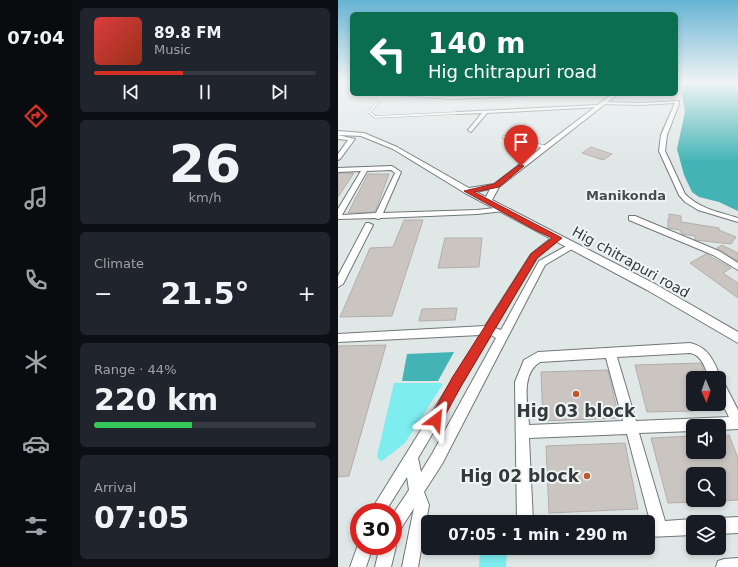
<!DOCTYPE html>
<meta charset="utf-8">
<style>
:root{--surface:#171b24;--page:#20242c;--text:#f1f3f6;--muted:#9ea1a6;--line:#363941;--accent:#d93025}
body{margin:0;font-family:"DejaVu Sans",sans-serif;background:var(--page);color:var(--text);height:100vh;display:flex;flex-direction:column;font-size:15px;white-space:nowrap}
*{box-sizing:border-box;margin:0}
p{font-size:13px;color:var(--muted)}
.icon{flex:none;width:22px;height:22px;fill:none;stroke:currentColor;stroke-width:2;stroke-linecap:round;stroke-linejoin:round}
.map{position:relative;flex:1;overflow:hidden}
.details{display:flex;flex-direction:column;gap:8px;padding:8px;background:#0d0f14;width:266px}
.details>*{flex:none}
.guide{position:absolute;left:12px;top:12px;width:328px;height:84px;border-radius:6px;box-shadow:0 2px 6px #0003;background:#0b6e4f;color:#fff;overflow:hidden}
.needle{width:26px;rotate:178deg}
.controls{position:absolute;left:348px;top:371px;display:grid;gap:8px}
.controls a{display:grid;place-items:center;width:40px;height:40px;border-radius:6px;background:var(--surface);box-shadow:0 2px 6px #0003;font-size:20px}
.speed{position:absolute;left:12px;top:503px;display:flex;gap:8px;font-size:20px;font-weight:700;text-align:center}
.speed>*{display:grid;place-content:center;width:52px;height:52px;border-radius:50%;background:var(--surface);box-shadow:0 2px 6px #0003;line-height:1}
.speed .limit{border:6px solid #d22;background:#fff;color:#111}
.pin{position:absolute;display:grid;place-items:center;width:34px;height:34px;color:#fff;margin:-41px -17px;border-radius:50% 50% 50% 0;rotate:-45deg;box-shadow:0 0 4px #0007}
.pin .icon{rotate:45deg}
.me{position:absolute;width:44px;margin:-22px;rotate:29deg;stroke-linejoin:round;filter:drop-shadow(0 0 3px #0008)}
.turn{display:flex;align-items:center;gap:14px;height:84px;padding:0 12px;font-size:18px}
.turn .icon{width:52px;height:52px;stroke-width:2.5}
.turn b{display:block;font-size:28px;line-height:34px}
.big{font-size:30px;font-weight:700;line-height:1.1}
.details .tile{flex:1;display:flex;flex-direction:column;justify-content:center;gap:6px;min-width:0;padding:0 14px;border-radius:6px;background:var(--page)}
.details .dial{align-items:center;gap:0}
.dial b{font-size:52px;line-height:1}
.song{display:flex;align-items:center;gap:12px}
.cover{width:48px;height:48px;border-radius:6px;background:linear-gradient(135deg,hsl(0 70% 55%),hsl(10 70% 35%))}
.played{height:4px;border-radius:2px;background:linear-gradient(90deg,var(--accent) 40%,var(--line) 40%)}
.keys{display:flex;justify-content:space-around;direction:ltr}
.heat{display:flex;justify-content:space-between;align-items:center;font-size:22px;direction:ltr}
.charge{height:6px;border-radius:3px;background:linear-gradient(90deg,#34c759 44%,var(--line) 0)}
.trip{position:absolute;left:83px;top:515px;width:234px;height:40px;border-radius:6px;background:var(--surface);box-shadow:0 2px 6px #0003;font-weight:700;line-height:40px;text-align:center}
main{display:flex;flex:1;min-height:0}
.tabs{display:flex;flex-direction:column;width:72px;justify-content:space-around;align-items:center;background:#090b0e;color:var(--muted)}
.tabs .icon{width:28px;height:28px}
.tabs .active{color:var(--accent)}
.tabs b{font-size:18px;color:var(--text)}
.map>svg:first-child{display:block}
.green{fill:#7dedf0}
.water{fill:#44b3b6}
.building{fill:#cbc5c2;stroke:#b4aeab}
.lines{fill:none;stroke-linecap:round;stroke-linejoin:round}
.service-far1-casing{stroke:#707777;stroke-width:3}
.service-casing{stroke:#707777;stroke-width:4}
.minor-casing{stroke:#707777;stroke-width:2}
.tertiary-casing{stroke:#707777;stroke-width:2}
.service-far1{stroke:#fff;stroke-width:2}
.service{stroke:#fff;stroke-width:3}
.minor{fill:#fff;fill-rule:evenodd}
.tertiary{fill:#fff;fill-rule:evenodd}
.route{fill:#d93025;stroke:#8d1f18}
.poi-dot{fill:#c05a2b;stroke:#edf5f5;stroke-width:1.5}
.labels{text-anchor:middle;dominant-baseline:central;stroke-width:4;stroke-linejoin:round;paint-order:stroke}
.far-neighbourhood-label{font-size:13px;font-weight:bold;fill:#484e4e;stroke:#edf5f5}
.street-label{font-size:14px;fill:#363939;stroke:#edf5f5}
.near-poi-label{font-size:17px;font-weight:bold;fill:#363939;stroke:#edf5f5}
</style>
<main>
<nav class="tabs">
<b>07:04</b>
<svg class="icon active" aria-label="directions" viewBox="0 0 24 24"><path d="M12 3l9 9-9 9-9-9zM9 14v-3h6M13 9l2 2-2 2"/></svg>
<svg class="icon" aria-label="music" viewBox="0 0 24 24"><path d="M9 18V5l10-2v13"/><circle cx="6" cy="18" r="3"/><circle cx="16" cy="16" r="3"/></svg>
<svg class="icon" aria-label="phone" viewBox="0 0 24 24"><path d="M5 4h4l2 5-3 2q2 4 5 5l2-3 5 2v4C11 20 4 13 5 4z"/></svg>
<svg class="icon" aria-label="climate" viewBox="0 0 24 24"><path d="M12 3v18M4 7l16 10M4 17L20 7"/></svg>
<svg class="icon" aria-label="car" viewBox="0 0 24 24"><path d="M5 17H2v-5l4-1 3-4h7l3 4 3 1v5h-3M9 17h6M6 11h13"/><circle cx="7" cy="17" r="2"/><circle cx="17" cy="17" r="2"/></svg>
<svg class="icon" aria-label="filters" viewBox="0 0 24 24"><path d="M4 7h16M4 17h16"/><circle cx="9" cy="7" r="2"/><circle cx="15" cy="17" r="2"/></svg>
</nav>
<section class="details">
<div class="tile">
<div class="song"><i class="cover"></i><div><b>89.8 FM</b><p>Music</p></div></div>
<div class="played"></div>
<div class="keys"><svg class="icon" aria-label="previous" viewBox="0 0 24 24"><path d="M18 5L8 12l10 7zM5 5v14"/></svg><svg class="icon" aria-label="pause" viewBox="0 0 24 24"><path d="M8 5v14M16 5v14"/></svg><svg class="icon" aria-label="next" viewBox="0 0 24 24"><path d="M6 5l10 7-10 7zM19 5v14"/></svg></div>
</div>
<div class="tile dial"><b>26</b><p>km/h</p></div>
<div class="tile"><p>Climate</p>
<div class="heat"><a>−</a><b class="big">21.5°</b><a>+</a></div>
</div>
<div class="tile"><p>Range · 44%</p><b class="big">220 km</b><div class="charge"></div></div>
<div class="tile"><p>Arrival</p><b class="big">07:05</b></div>
</section>
<div class="map">
<svg width="400" height="567" viewBox="0 0 400 567">
<rect width="100%" height="100%" fill="#e0e7e7"/>
<path class="green" d="M56 383H102L105 384 67 443 44 461 40 459 39 456Z
M142 548H169L168 567H141Z"/>
<path class="water" d="M346 83H400V211L381 202 361 197 354 192 346 175 339 149 347 112 344 95Z
M116 352 100 381H64L69 354Z"/>
<path class="building" d="M253 147 274 154 265 160 244 153Z
M0 173H16L0 197Z
M30 174H51L37 212 10 213Z
M331 214 343 216V222L381 228V230L398 237 393 244 357 240V236L344 234 342 230 330 228V219L331 220Z
M66 220H85L54 316 2 317 32 248 55 247Z
M107 238H144L141 267 100 268Z
M384 245 400 253V261L379 248Z
M368 254 393 268 385 273 400 283V298L352 263Z
M119 308 117 320 81 321 84 309Z
M48 345 11 476 0 477V346Z
M363 363 369 378H355V411L309 412 297 365Z
M270 370 281 418 205 421 203 372Z
M391 435 400 458V500L381 501V474H355V502L330 503 313 438 355 436V452H381V436Z
M287 443 300 509 211 513 208 446Z"/>
<g class="lines">
<defs>
<path id="service-far1" d="M40 102 31 112 37 117 120 113"/>
<path id="service" d="M166 137 207 147"/>
<path id="minor" d="M49 94 113 97 199 94 197 95 113 99Z
M341 101V104L329 135 327 151 347 194C362 209 381 212 400 218V222L360 210 347 202 341 195 321 151 323 135 337 103 302 105 265 104 263 103 265 102 302 103Z
M260 105 262 107 149 113 133 132 130 130 144 113 120 114 118 113 120 112Z
M0 135 17 139 2 159 0 160V154L10 140 0 139Z
M54 166 63 172 45 213 139 210 166 207 170 209 166 211 139 214 43 218 40 219 37 218 0 219V209L23 171 0 172V168ZM53 170 57 173 38 213 4 215 29 171Z
M291 216H297L381 251 400 263V270L375 255 291 220Z
M28 223H31L35 225 5 284 0 287V276Z
M217 235H220L224 237 199 258 157 328 163 330 201 261 232 244H238L239 246 207 265 104 464 86 492 91 505 80 567H64L76 508 60 533 55 536V514L71 490 69 477 47 512H32L142 335 0 342V334L147 326 193 254ZM153 335 158 338 94 454 83 472 80 458Z
M352 343C371 347 376 362 383 378L382 380 385 381 400 410V429L381 430V426H355V431L301 433 327 521 355 519 360 522H355V535L310 537V522H309L312 521 289 434 191 438 195 522H179L177 382 186 360 200 352ZM352 353C364 355 367 368 371 378H381V397L391 417 298 421 279 357ZM268 358 285 421 191 425C190 405 182 374 202 362Z
M400 517V533L381 534V522H375L381 518Z
M55 540 58 546 53 567H37L42 546H55Z
M21 542V546H35L28 567H12Z
M400 558V567H378L380 561 386 559Z"/>
<path id="tertiary" d="M274 94H280L161 187 154 200 317 284 400 332V343L309 290 127 193 55 149 23 136 0 135V131L26 133 59 147 131 188 156 184ZM152 189 148 197 138 192Z"/>
</defs>
<use href="#service-far1" class="service-far1-casing"/>
<use href="#service" class="service-casing"/>
<use href="#minor" class="minor-casing"/>
<use href="#tertiary" class="tertiary-casing"/>
<use href="#service-far1" class="service-far1"/>
<use href="#service" class="service"/>
<use href="#minor" class="minor"/>
<use href="#tertiary" class="tertiary"/>
</g>
<linearGradient id="sky" x2="0" y2="1"><stop stop-color="#66b4d4"/><stop offset="0.51" stop-color="#f1f4f4"/><stop offset="1" stop-color="#f1f4f4" stop-opacity="0"/></linearGradient>
<rect width="400" height="162" fill="url(#sky)"/>
<path class="route" d="M181 165 186 166 161 187 136 192 224 238 199 258 123 386 102 425 98 426 93 425 91 420 114 378 193 254 214 238 197 230 126 191 156 184Z"/>
<g class="poi-dot">
<circle cx="238" cy="394" r="4"/>
<circle cx="249" cy="476" r="4"/>
</g>
<g class="labels">
<g class="far-neighbourhood-label">
<text x="288" y="195">Manikonda</text>
</g>
<g class="street-label">
<text transform="translate(293 262) rotate(29)">Hig chitrapuri road</text>
</g>
<g class="near-poi-label">
<text x="238" y="411">Hig 03 block</text>
<text x="241" y="476" text-anchor="end">Hig 02 block</text>
</g>
</g>
</svg>
<div class="controls">
<a><svg class="needle" viewBox="-14 -14 28 28"><path d="M0-13l5 13h-10z" fill="#e53935"/><path d="M0 13l5-13h-10z" fill="#9ea1a6"/></svg></a>
<a><svg class="icon" aria-label="sound" viewBox="0 0 24 24"><path d="M4 9h4l5-4v14l-5-4H4zM17 9q2 3 0 6"/></svg></a>
<a><svg class="icon" aria-label="search" viewBox="0 0 24 24"><circle cx="10" cy="10" r="6"/><path d="M15 15l6 6"/></svg></a>
<a><svg class="icon" aria-label="layers" viewBox="0 0 24 24"><path d="M12 4l9 5-9 5-9-5zM3 14l9 5 9-5"/></svg></a>
</div>
<div class="speed"><div class="limit">30</div></div>
<div class="pin" style="left:183px;top:166px;background:#d93025"><svg class="icon" aria-label="arrive" viewBox="0 0 24 24"><path d="M6 21V4h12l-3 4 3 4H6"/></svg></div>
<svg class="me" style="left:98px;top:420px" viewBox="-20 -20 40 40"><path d="M0-17L14 15 0 8-14 15z" fill="#d93025" stroke="#fff" stroke-width="4"/></svg>
<div class="trip">07:05 · 1 min · 290 m</div>
<div class="guide">
<div class="turn"><svg class="icon" aria-label="left" viewBox="0 0 24 24"><path d="M17 20v-9H6M10 6l-5 5 5 5"/></svg><div><b>140 m</b>Hig chitrapuri road</div></div>
</div>
</div>
</main>
